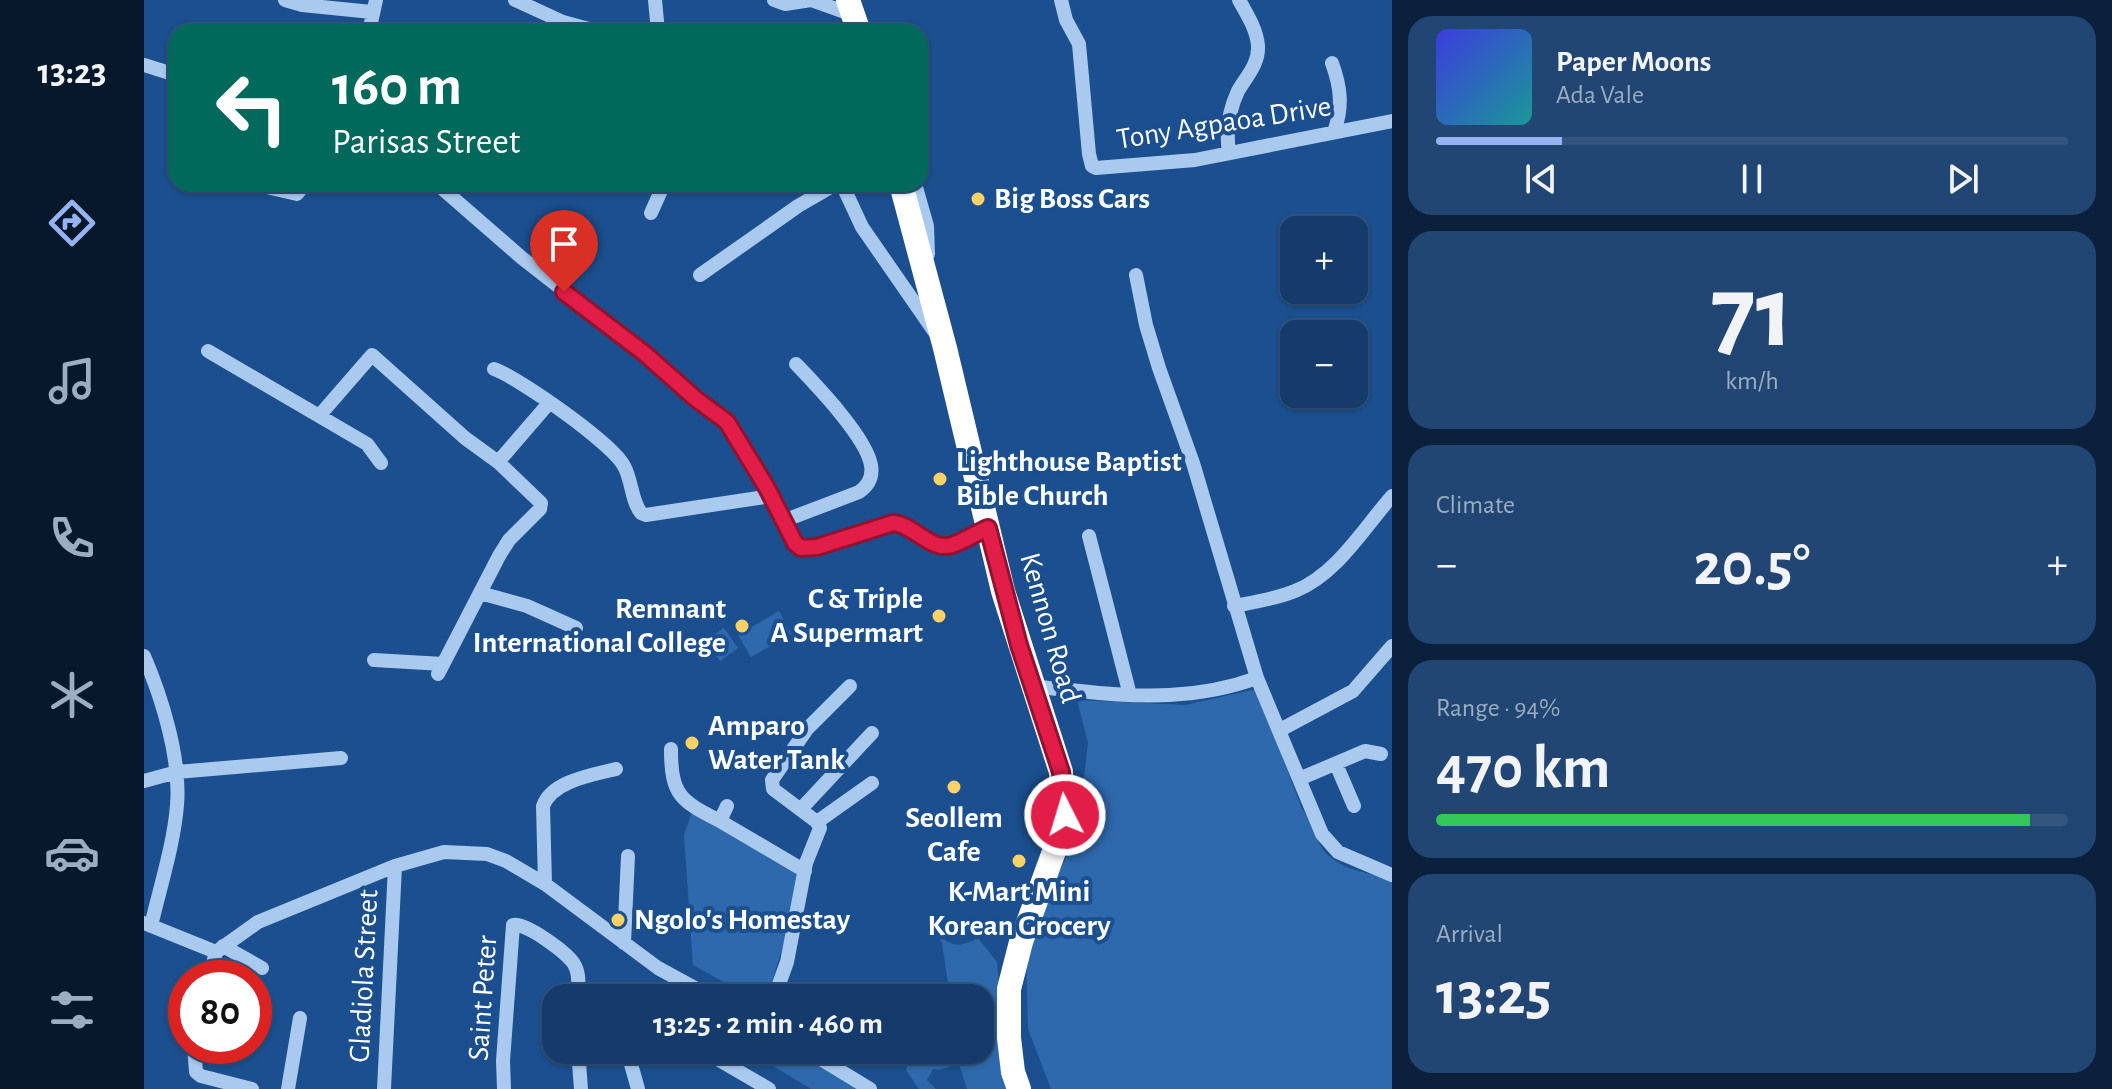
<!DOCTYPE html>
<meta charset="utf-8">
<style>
:root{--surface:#143b6b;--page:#214673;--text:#f1f3f6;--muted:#9dadc1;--line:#33557e;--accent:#95b2f1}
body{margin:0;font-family:"Alegreya Sans",sans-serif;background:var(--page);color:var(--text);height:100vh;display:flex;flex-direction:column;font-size:30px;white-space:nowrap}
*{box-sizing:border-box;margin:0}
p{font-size:26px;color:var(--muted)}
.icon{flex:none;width:44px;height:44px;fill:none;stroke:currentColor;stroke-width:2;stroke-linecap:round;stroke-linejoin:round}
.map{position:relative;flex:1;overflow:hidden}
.sheet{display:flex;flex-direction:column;gap:16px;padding:16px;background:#0b203b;width:720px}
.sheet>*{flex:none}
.hud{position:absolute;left:24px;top:24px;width:760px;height:168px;border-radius:24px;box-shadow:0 2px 6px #0004,0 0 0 2px var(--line);background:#00695c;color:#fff;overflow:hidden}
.tools{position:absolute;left:1136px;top:216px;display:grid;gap:16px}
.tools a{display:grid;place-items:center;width:88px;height:88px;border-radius:16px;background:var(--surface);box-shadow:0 2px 6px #0004,0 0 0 2px var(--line);font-size:40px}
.speed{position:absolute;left:24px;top:960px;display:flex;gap:16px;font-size:40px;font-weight:700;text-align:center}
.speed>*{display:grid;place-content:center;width:104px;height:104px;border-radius:50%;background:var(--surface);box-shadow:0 2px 6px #0004,0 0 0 2px var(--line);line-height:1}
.speed .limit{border:12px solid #d22;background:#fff;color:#111}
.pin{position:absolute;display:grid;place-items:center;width:68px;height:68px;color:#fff;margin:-82px -34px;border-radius:50% 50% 50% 0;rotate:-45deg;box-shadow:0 0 8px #0007}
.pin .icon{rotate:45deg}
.me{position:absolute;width:88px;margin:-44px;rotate:355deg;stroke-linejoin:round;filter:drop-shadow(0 0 6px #0008)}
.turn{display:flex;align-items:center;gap:28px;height:168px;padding:0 32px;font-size:36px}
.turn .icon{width:104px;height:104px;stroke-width:2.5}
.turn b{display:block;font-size:56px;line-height:68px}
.big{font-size:60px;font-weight:700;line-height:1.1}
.sheet .card{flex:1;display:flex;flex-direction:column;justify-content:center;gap:12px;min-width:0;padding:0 28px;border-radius:24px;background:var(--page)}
.sheet .dial{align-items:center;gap:0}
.dial b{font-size:104px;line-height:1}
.song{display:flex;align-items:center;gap:24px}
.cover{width:96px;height:96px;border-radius:12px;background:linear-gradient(135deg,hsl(240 70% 55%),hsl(180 70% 35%))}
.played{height:8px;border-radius:4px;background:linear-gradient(90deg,var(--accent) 20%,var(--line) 20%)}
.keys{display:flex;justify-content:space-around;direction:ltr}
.heat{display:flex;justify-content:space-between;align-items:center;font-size:44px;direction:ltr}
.charge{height:12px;border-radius:6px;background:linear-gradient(90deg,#34c759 94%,var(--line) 0)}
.trip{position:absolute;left:398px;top:984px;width:452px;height:80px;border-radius:24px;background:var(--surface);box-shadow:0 2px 6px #0004,0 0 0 2px var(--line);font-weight:700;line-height:80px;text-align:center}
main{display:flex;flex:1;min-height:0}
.menu{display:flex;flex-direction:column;width:144px;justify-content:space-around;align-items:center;background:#08182b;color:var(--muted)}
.menu .icon{width:56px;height:56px}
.menu .on{color:var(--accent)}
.menu b{font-size:36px;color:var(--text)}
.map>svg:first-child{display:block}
.green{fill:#2e69ad}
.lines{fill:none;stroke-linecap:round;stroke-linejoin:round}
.minor{stroke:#a9c9ee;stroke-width:14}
.highway{stroke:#fff;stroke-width:24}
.route-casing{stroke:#92132f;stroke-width:20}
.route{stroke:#e11d48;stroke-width:14}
.poi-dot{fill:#ffd166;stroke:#1b4f8f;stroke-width:3}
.labels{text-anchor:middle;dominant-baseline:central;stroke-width:8;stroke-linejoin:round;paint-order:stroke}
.street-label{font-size:30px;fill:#fff;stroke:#1b4f8f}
.poi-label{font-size:30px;font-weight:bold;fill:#fff;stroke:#1b4f8f;text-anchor:start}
</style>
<main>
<nav class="menu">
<b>13:23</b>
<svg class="icon on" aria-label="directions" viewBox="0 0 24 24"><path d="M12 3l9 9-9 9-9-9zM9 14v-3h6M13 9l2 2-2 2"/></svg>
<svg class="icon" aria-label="music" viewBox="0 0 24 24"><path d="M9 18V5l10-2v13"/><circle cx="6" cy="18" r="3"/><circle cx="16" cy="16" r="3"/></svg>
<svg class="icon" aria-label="phone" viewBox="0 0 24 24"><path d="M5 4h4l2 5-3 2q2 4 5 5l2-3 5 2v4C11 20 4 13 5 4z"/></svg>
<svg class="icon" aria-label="climate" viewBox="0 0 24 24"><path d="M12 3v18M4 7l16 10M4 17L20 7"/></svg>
<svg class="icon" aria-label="car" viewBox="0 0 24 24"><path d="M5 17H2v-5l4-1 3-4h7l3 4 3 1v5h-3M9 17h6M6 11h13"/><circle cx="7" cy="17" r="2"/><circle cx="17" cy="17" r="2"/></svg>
<svg class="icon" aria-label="filters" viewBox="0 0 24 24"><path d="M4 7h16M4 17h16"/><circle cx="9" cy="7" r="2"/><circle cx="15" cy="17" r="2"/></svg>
</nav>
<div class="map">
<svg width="1248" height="1089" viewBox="0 0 1248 1089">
<rect width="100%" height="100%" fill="#1b4f8f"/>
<path class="green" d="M635 611 648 634 607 657 594 635Z
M580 628 594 648 576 661 561 641Z
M1113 689 1157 807C1166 820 1170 835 1178 848 1191 869 1226 874 1248 878V1089H907L884 1029 882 956 911 881 933 834 944 743 933 700 1041 705Z
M548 812 661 873 623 998H608L549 965 540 835Z
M793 933C807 948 817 947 834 938L853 962 863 1070 875 1089H823L815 1064 795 1070 789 1069 783 1080 792 1089H775L762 1070 764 1063 760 1057 763 1050H836V998H806L798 943Z
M603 1050H658L724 1089H667Z"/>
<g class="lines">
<path class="minor" d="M141 0 158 5 228 12
M371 0 419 22 456 32
M511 0 514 32
M630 0 641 4 667 0
M667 0 709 15
M917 0 922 20 935 44 945 154 948 166 952 168 1051 160 1248 121
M225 32 232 0
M1188 63C1197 88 1199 107 1190 132
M0 65 32 75
M1085 153C1082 132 1085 110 1094 91 1102 77 1115 64 1114 46 1113 30 1103 14 1095 0
M110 184 153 194 161 184
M293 184 378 258 500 353 552 399 583 422 654 546 663 549 673 547 749 523C769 525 787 552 808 545 820 541 832 533 844 528
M698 184 718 227 790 331
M771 184 783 226 784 254
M507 213 520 184
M556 275 654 206 692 184
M992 275 1002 325 1015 368 1049 463 1113 678 1178 834 1194 852 1248 875
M64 351 223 444 237 463
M350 369C375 378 468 443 480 466 488 480 487 500 497 513L502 515 627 496
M175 416 228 355 321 438 354 462 397 503 396 509 365 540 355 556 294 674
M354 462 405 403
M639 521 715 492C724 486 729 477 727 465 722 437 673 386 652 364
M945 536 986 695
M336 593 383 606 432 628
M1090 606C1111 602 1131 599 1151 591 1192 575 1220 528 1248 496
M0 656C18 698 37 759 33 805 30 844 16 887 7 926
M230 660 299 664
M887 685C903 689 920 689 936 691 997 698 1055 699 1113 678
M1136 730 1209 691 1248 646
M527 749C527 796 537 801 576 821
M1192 764 1210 806
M1155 779 1221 751 1237 754
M0 781 33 772 197 758
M583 806 576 821 661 871
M657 809 728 733
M673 822 728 783
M401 884 399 806C408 781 448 775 472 769
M0 923 72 952 114 922 251 866 300 852 343 854 362 861 401 884 514 968 569 998
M480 943 484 856
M79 946 118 968
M65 978 72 952
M630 998 643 962 662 863 676 828 673 822 629 789 628 780 663 729 706 686
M50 1046 52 1072 57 1076 108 1089
M434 1050 437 1089
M483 1050 494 1089
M558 1050 625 1089
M662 1050 726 1089
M144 1089 156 1018
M240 1089 251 866
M360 1089 359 1061 369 925C381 922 426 954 431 966 436 975 434 988 434 998"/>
<path class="highway" d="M704 0 715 32
M757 184 801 348 859 591 917 772 920 824 877 942 865 989V1038L869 1072 875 1089"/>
</g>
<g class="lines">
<defs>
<path id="route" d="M420 292 500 353 552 399 583 422 623 488 651 543 657 548 673 547 749 523C769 524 787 552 808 545 820 541 832 533 844 528L875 645 917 772 921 815"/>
</defs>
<use href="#route" class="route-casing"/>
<use href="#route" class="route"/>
</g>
<g class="poi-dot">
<circle cx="834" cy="199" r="8"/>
<circle cx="796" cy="479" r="8"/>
<circle cx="795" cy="616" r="8"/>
<circle cx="598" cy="626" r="8"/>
<circle cx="548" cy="743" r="8"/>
<circle cx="810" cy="787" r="8"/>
<circle cx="875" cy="861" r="8"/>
<circle cx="474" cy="920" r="8"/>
</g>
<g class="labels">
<g class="street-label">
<text transform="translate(1080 123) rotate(-9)">Tony Agpaoa Drive</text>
<text transform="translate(906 628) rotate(74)">Kennon Road</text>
<text transform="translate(220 976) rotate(-87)">Gladiola Street</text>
<text transform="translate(339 998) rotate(-86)">Saint Peter</text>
</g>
<g class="poi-label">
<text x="850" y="199">Big Boss Cars</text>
<text x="812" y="462">Lighthouse Baptist<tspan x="812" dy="34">Bible Church</tspan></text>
<text x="779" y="599" text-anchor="end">C &amp; Triple<tspan x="779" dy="34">A Supermart</tspan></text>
<text x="582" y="609" text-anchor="end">Remnant<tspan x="582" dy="34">International College</tspan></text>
<text x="564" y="726">Amparo<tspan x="564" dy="34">Water Tank</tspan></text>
<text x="810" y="818" text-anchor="middle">Seollem<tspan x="810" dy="34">Cafe</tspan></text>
<text x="875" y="892" text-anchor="middle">K-Mart Mini<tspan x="875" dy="34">Korean Grocery</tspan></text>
<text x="490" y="920">Ngolo's Homestay</text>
</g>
</g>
</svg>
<div class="tools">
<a>+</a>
<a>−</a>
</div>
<div class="speed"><div class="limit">80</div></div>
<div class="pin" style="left:420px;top:292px;background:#d93025"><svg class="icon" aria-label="arrive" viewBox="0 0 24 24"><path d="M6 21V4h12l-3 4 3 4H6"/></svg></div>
<svg class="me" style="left:921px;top:815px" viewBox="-20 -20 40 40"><circle r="17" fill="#e11d48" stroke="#fff" stroke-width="3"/><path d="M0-11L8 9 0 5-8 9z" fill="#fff"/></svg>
<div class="trip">13:25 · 2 min · 460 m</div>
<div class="hud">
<div class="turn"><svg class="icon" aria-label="left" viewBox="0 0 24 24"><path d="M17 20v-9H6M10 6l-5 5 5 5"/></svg><div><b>160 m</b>Parisas Street</div></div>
</div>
</div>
<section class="sheet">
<div class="card">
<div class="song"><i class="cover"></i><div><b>Paper Moons</b><p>Ada Vale</p></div></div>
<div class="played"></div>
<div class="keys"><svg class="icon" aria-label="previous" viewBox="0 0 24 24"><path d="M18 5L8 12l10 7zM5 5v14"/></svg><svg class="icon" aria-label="pause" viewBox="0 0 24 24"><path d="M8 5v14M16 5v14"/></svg><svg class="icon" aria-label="next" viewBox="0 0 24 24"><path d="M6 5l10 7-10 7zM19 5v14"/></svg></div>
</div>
<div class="card dial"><b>71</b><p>km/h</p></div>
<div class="card"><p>Climate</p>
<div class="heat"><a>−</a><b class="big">20.5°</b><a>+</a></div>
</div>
<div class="card"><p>Range · 94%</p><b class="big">470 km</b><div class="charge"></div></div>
<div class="card"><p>Arrival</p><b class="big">13:25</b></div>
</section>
</main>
